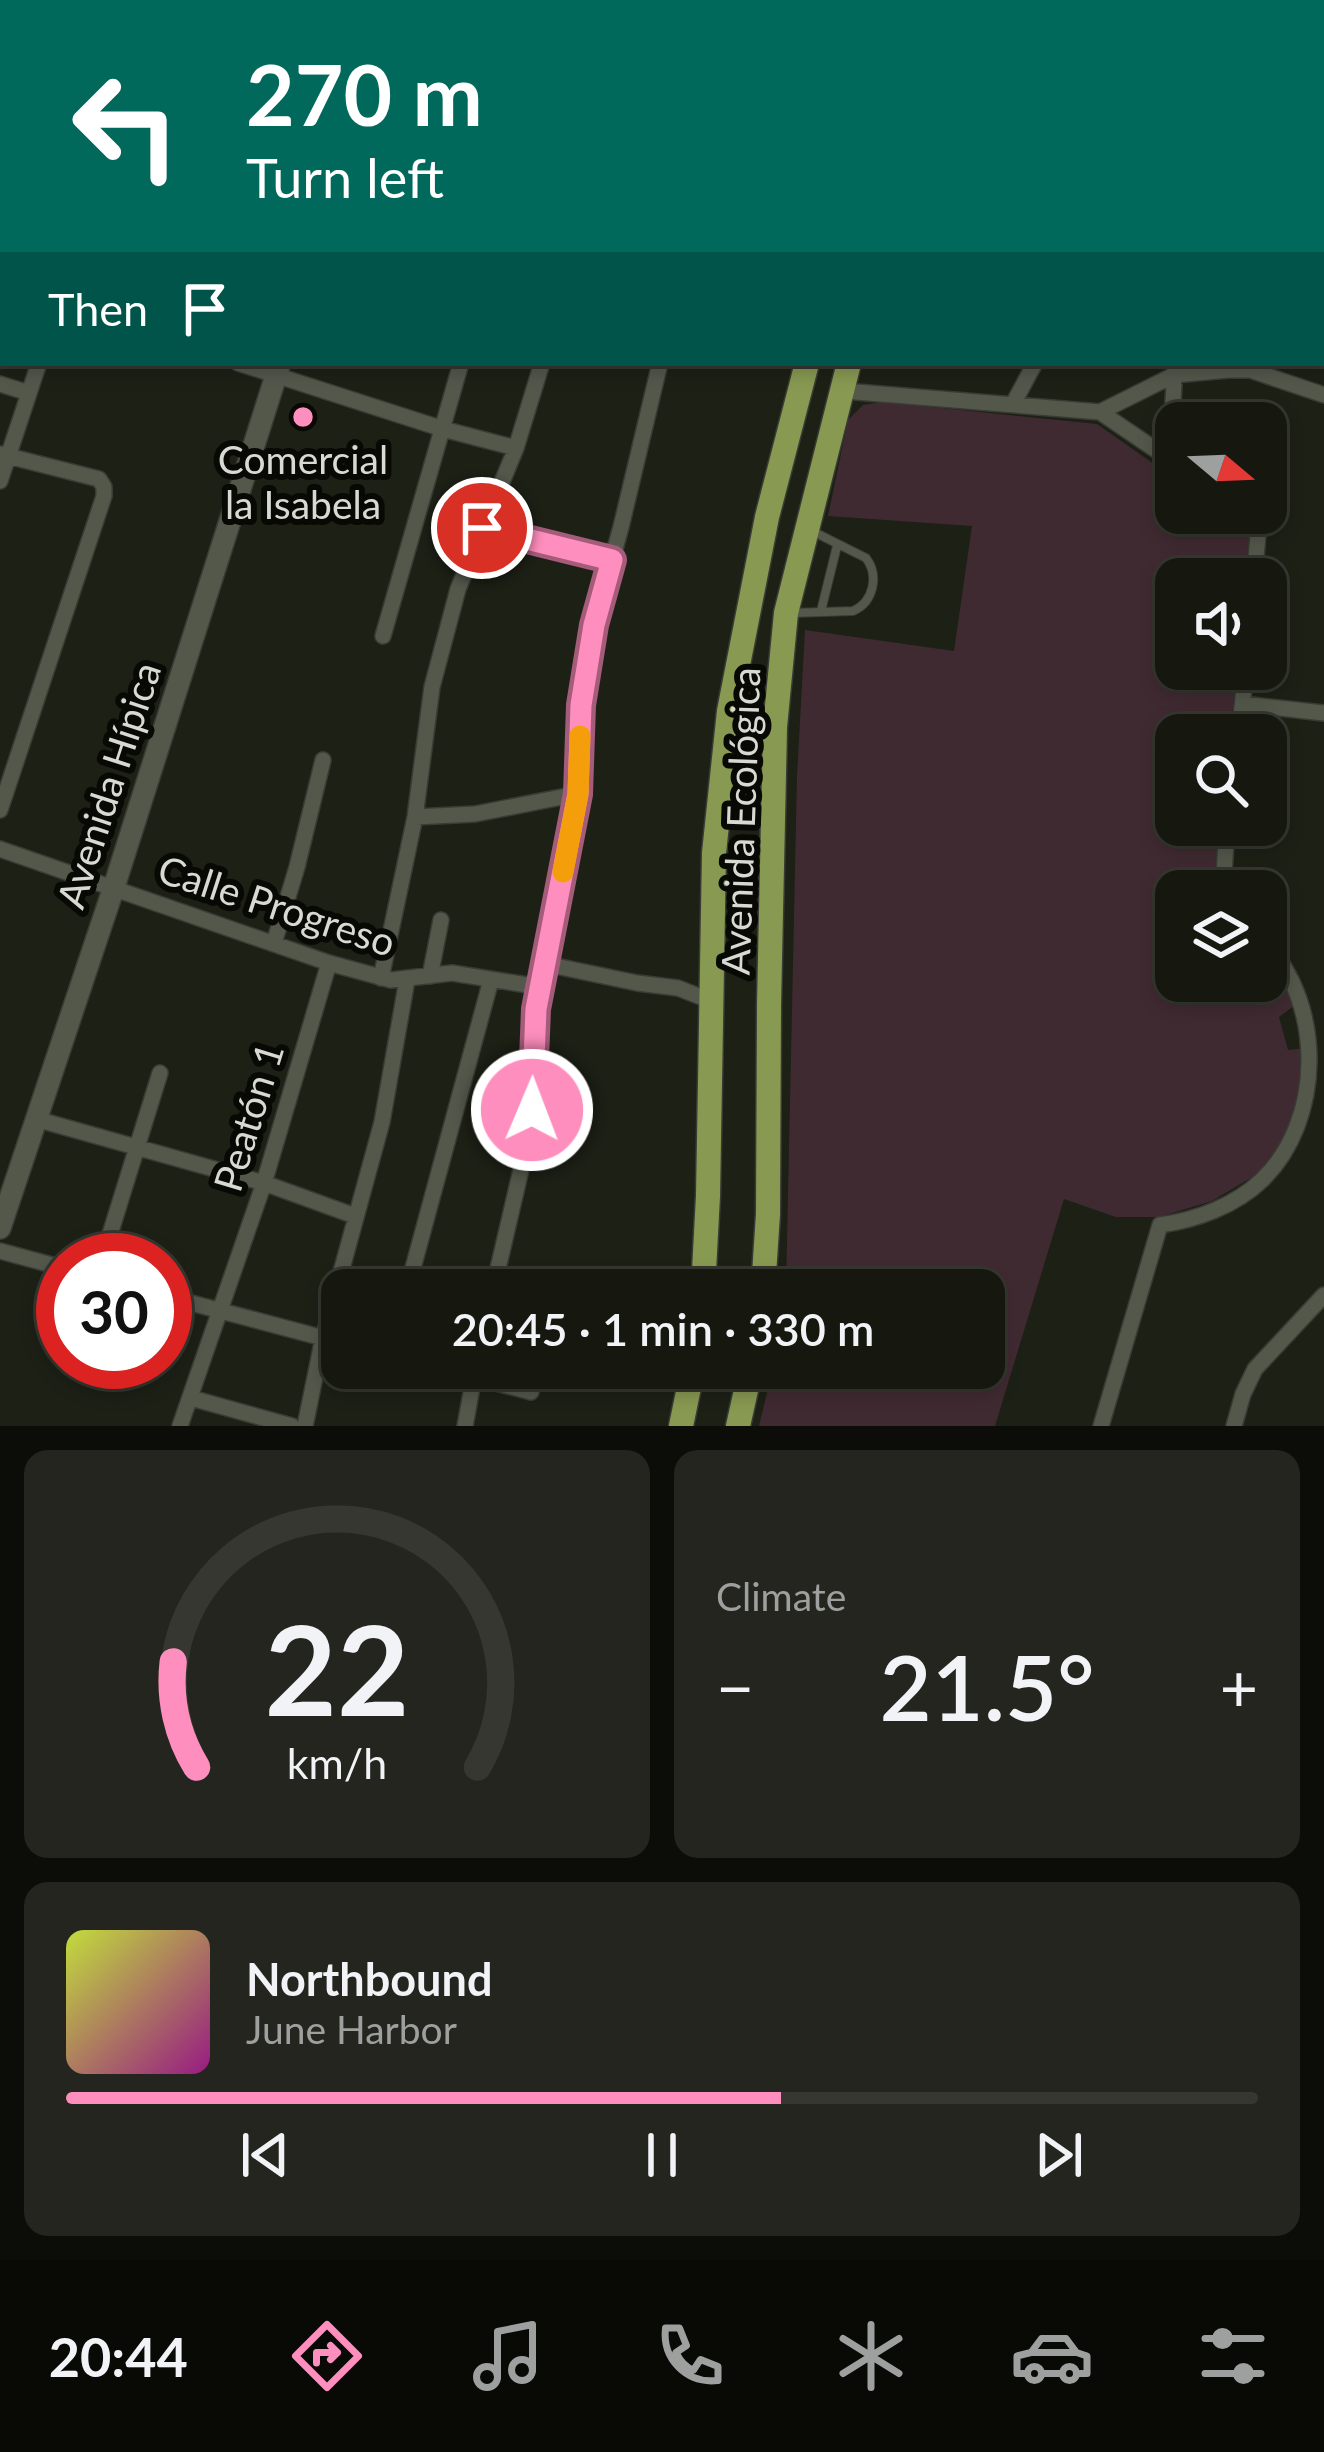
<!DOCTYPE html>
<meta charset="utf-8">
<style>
:root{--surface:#161810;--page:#23251e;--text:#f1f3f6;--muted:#9ea09f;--line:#353730;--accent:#fe8ebd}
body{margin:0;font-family:Lato,sans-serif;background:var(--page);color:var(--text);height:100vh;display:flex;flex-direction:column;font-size:45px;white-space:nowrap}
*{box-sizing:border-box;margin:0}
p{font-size:39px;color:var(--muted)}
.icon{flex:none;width:66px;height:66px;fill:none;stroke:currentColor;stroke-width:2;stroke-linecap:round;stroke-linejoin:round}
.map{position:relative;height:1426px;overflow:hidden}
.details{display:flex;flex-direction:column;gap:24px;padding:24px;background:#0c0d09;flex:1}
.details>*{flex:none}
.guide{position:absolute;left:0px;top:0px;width:1326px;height:366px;box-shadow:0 6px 18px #0003,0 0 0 3px var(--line);background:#00695c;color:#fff;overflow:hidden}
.needle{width:78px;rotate:109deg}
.fabs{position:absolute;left:1155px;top:402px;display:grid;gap:24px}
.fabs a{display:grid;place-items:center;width:132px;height:132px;border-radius:24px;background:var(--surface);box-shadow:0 6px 18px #0003,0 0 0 3px var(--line);font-size:60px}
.speed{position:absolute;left:36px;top:1233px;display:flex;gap:24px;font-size:60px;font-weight:700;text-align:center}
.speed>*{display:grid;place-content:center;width:156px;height:156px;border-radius:50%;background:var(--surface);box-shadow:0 6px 18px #0003,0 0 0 3px var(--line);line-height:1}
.speed .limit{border:18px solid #d22;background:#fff;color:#111}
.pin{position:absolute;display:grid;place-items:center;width:102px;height:102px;color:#fff;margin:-51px;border:6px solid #fff;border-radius:50%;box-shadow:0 3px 12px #0007}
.me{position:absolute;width:132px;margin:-66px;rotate:1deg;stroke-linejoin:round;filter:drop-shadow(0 0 9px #0008)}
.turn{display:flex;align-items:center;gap:42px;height:252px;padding:0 48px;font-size:54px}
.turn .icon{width:156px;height:156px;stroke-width:2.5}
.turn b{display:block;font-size:84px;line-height:102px}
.then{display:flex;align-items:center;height:114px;padding:0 48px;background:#0003;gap:24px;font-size:45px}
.big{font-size:90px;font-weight:600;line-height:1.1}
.details .widget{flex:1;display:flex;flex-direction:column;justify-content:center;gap:18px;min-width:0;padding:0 42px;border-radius:24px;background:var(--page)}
.details .dial{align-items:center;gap:0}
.dial svg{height:312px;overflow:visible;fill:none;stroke:var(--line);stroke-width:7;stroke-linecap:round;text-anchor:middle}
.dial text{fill:var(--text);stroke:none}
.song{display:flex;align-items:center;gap:36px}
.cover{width:144px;height:144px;border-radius:18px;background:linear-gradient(135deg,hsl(70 70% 55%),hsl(310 70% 35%))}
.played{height:12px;border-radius:6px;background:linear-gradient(90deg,var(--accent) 60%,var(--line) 60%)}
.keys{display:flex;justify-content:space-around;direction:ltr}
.heat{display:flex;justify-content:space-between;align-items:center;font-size:66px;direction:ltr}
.details .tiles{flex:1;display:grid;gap:24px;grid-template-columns:1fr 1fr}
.widget:last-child{grid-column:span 2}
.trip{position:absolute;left:321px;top:1269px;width:684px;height:120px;border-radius:24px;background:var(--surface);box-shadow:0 6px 18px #0003,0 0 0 3px var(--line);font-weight:600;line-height:120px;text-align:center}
.tabs{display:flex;height:192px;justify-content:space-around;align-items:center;background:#090a06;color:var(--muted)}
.tabs .icon{width:84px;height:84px}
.tabs .on{color:var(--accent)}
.tabs b{font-size:54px;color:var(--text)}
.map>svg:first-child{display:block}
.green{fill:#402a32}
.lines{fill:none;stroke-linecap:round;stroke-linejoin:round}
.lane-casing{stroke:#393b35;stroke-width:10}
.street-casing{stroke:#393b35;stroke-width:18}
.secondary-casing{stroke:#393b35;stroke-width:24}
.primary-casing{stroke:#393b35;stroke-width:27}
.lane{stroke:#54584b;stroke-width:8}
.street{stroke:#54584b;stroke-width:15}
.secondary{stroke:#54584b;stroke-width:21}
.primary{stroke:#889952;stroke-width:24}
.route-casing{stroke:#a55c7b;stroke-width:30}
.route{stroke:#fe8ebd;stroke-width:21}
.slow{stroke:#f59e0b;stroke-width:21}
.poi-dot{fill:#fe8ebd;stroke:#080905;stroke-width:4.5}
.labels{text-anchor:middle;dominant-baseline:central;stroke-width:12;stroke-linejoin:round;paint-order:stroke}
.poi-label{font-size:39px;fill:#d7d9d2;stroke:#080905}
.street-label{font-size:39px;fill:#d7d9d2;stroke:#080905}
</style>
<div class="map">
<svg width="1324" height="1426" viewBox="0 0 1324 1426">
<rect width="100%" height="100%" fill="#1d2015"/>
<path class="green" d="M883 402 1097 424 1154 464 1155 482 1176 484V513H1252L1245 579H1176V669H1237L1230 735H1176V825H1221L1215 891H1176V981H1266V952L1282 975 1295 1005 1279 1017 1288 1050 1308 1048 1290 1132 1257 1174 1212 1201 1159 1217H1116L1064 1199 995 1426H759L773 1368H984V1290H786L797 777 805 630 954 651 972 526 828 516 848 420 863 405Z"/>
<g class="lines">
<defs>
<path id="lane" d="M1 188H3
M821 611 837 546
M792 613 853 611C874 602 879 575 866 558L814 532"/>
<path id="street" d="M341 0 350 3
M1105 0 1112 3
M154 3 155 0
M240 3 241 0
M534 3 535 0
M650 3 651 0
M760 3V0
M1083 3 1086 0
M1235 3 1237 0
M1323 38 1324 35
M0 283 3 284
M238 363 443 429 516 448
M0 384 29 393
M844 391 1100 412 1174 375 1228 370H1250L1324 395
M1013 404 1035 363
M1100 412 1159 452 1173 465
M0 454 99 479 104 487V496L0 810
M1170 463 1175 363
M0 481 39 363
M482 528 612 560
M1254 579 1260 513
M383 636 461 363
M1243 704 1324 713
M1239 735 1246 669
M415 817 475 814 577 794
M0 849 329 963 391 980 452 973 540 987
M1223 891 1227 825
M274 943 297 867 323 760
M546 964 637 983 678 988 711 1001
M430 976 441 920
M381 978 415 817 432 687 458 589 516 448 542 363
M36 1119 264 1183 355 1216
M0 1251 63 1268
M102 1260 160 1073
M407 1290 491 980
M493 1290 530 1131 537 1009 577 794 581 705 594 625 621 527 660 363
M165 1296 342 1343
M438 1368 531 1392
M191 1398 292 1426
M180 1426 264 1183 329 963
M305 1426 323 1338 382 1122 407 980
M465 1426 475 1371
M1101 1426 1160 1225C1196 1220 1235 1206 1262 1180 1324 1120 1324 1004 1266 944
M1234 1426 1243 1394 1255 1369 1324 1295"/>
<path id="secondary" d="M392 3 393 0
M0 1228 114 887 280 363"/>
<path id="primary" d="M909 3 910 0
M949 3 950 0
M703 1290 708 1196 714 853 729 711 767 517 807 363
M763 1290 768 1214 769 1005 775 727 786 613 849 363
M681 1426 693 1368
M738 1426 751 1368"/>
</defs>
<use href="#lane" class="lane-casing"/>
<use href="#street" class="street-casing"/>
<use href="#secondary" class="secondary-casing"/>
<use href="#primary" class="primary-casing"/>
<use href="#lane" class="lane"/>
<use href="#street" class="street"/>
<use href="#secondary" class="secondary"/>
<use href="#primary" class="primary"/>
</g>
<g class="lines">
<defs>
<path id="route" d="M482 528 612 560 594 625 581 705 578 794 536 1009 532 1110"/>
</defs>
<use href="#route" class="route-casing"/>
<use href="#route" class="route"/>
<path class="slow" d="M563 872 578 794 580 736"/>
</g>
<circle class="poi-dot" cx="303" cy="417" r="12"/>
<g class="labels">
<g class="poi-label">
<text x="303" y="459">Comercial<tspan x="303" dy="45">la Isabela</tspan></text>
</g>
<g class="street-label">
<text transform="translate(108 785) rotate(-72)">Avenida Hípica</text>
<text transform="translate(740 821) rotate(-88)">Avenida Ecológica</text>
<text transform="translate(277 905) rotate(18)">Calle Progreso</text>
<text transform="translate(248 1117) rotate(-73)">Peatón 1</text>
</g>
</g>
</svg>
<div class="fabs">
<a><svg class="needle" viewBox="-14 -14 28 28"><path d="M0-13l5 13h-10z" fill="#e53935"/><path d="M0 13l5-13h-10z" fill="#9ea09f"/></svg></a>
<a><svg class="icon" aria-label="sound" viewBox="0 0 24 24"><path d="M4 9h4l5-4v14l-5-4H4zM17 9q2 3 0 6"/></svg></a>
<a><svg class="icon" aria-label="search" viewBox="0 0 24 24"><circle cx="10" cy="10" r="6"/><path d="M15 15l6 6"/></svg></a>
<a><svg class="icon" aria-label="layers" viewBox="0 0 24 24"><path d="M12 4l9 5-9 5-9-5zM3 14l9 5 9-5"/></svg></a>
</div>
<div class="speed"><div class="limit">30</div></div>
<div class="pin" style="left:482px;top:528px;background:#d93025"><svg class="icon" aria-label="arrive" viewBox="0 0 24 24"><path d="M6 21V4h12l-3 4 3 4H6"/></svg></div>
<svg class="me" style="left:532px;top:1110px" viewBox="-20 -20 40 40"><circle r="17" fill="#fe8ebd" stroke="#fff" stroke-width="3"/><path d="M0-11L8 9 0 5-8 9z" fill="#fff"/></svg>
<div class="trip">20:45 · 1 min · 330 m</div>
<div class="guide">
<div class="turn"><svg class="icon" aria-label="left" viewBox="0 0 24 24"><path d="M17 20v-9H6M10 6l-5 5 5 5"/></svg><div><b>270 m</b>Turn left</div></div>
<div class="then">Then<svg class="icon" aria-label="arrive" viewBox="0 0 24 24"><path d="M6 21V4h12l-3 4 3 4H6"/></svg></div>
</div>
</div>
<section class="details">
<div class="tiles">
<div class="widget dial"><svg viewBox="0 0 100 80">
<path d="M14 69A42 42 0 1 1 86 69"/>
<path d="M14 69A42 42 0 0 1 8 42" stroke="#fe8ebd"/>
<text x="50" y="56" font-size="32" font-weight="700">22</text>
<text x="50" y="72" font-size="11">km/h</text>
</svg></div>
<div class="widget"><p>Climate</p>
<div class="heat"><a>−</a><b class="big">21.5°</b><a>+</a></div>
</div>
<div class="widget">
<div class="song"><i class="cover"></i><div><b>Northbound</b><p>June Harbor</p></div></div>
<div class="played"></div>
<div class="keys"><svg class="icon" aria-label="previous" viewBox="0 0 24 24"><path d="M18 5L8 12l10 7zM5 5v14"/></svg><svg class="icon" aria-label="pause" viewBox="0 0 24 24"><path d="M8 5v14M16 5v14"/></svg><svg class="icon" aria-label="next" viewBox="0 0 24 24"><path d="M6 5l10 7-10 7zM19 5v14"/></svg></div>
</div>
</div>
</section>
<nav class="tabs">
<b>20:44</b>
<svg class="icon on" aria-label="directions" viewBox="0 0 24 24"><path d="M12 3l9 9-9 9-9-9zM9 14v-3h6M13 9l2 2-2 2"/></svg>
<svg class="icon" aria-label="music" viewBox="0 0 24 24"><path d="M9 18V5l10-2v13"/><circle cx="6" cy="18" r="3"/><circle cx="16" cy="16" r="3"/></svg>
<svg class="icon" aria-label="phone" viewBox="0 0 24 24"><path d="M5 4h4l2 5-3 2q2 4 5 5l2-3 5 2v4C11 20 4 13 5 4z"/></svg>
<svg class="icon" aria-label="climate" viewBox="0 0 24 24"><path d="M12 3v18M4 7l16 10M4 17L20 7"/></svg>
<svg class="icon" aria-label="car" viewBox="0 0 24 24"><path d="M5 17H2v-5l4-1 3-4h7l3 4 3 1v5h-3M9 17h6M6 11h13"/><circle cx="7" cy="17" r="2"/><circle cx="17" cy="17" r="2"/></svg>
<svg class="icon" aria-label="filters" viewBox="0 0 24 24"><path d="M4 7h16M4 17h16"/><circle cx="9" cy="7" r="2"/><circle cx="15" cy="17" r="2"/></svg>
</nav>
